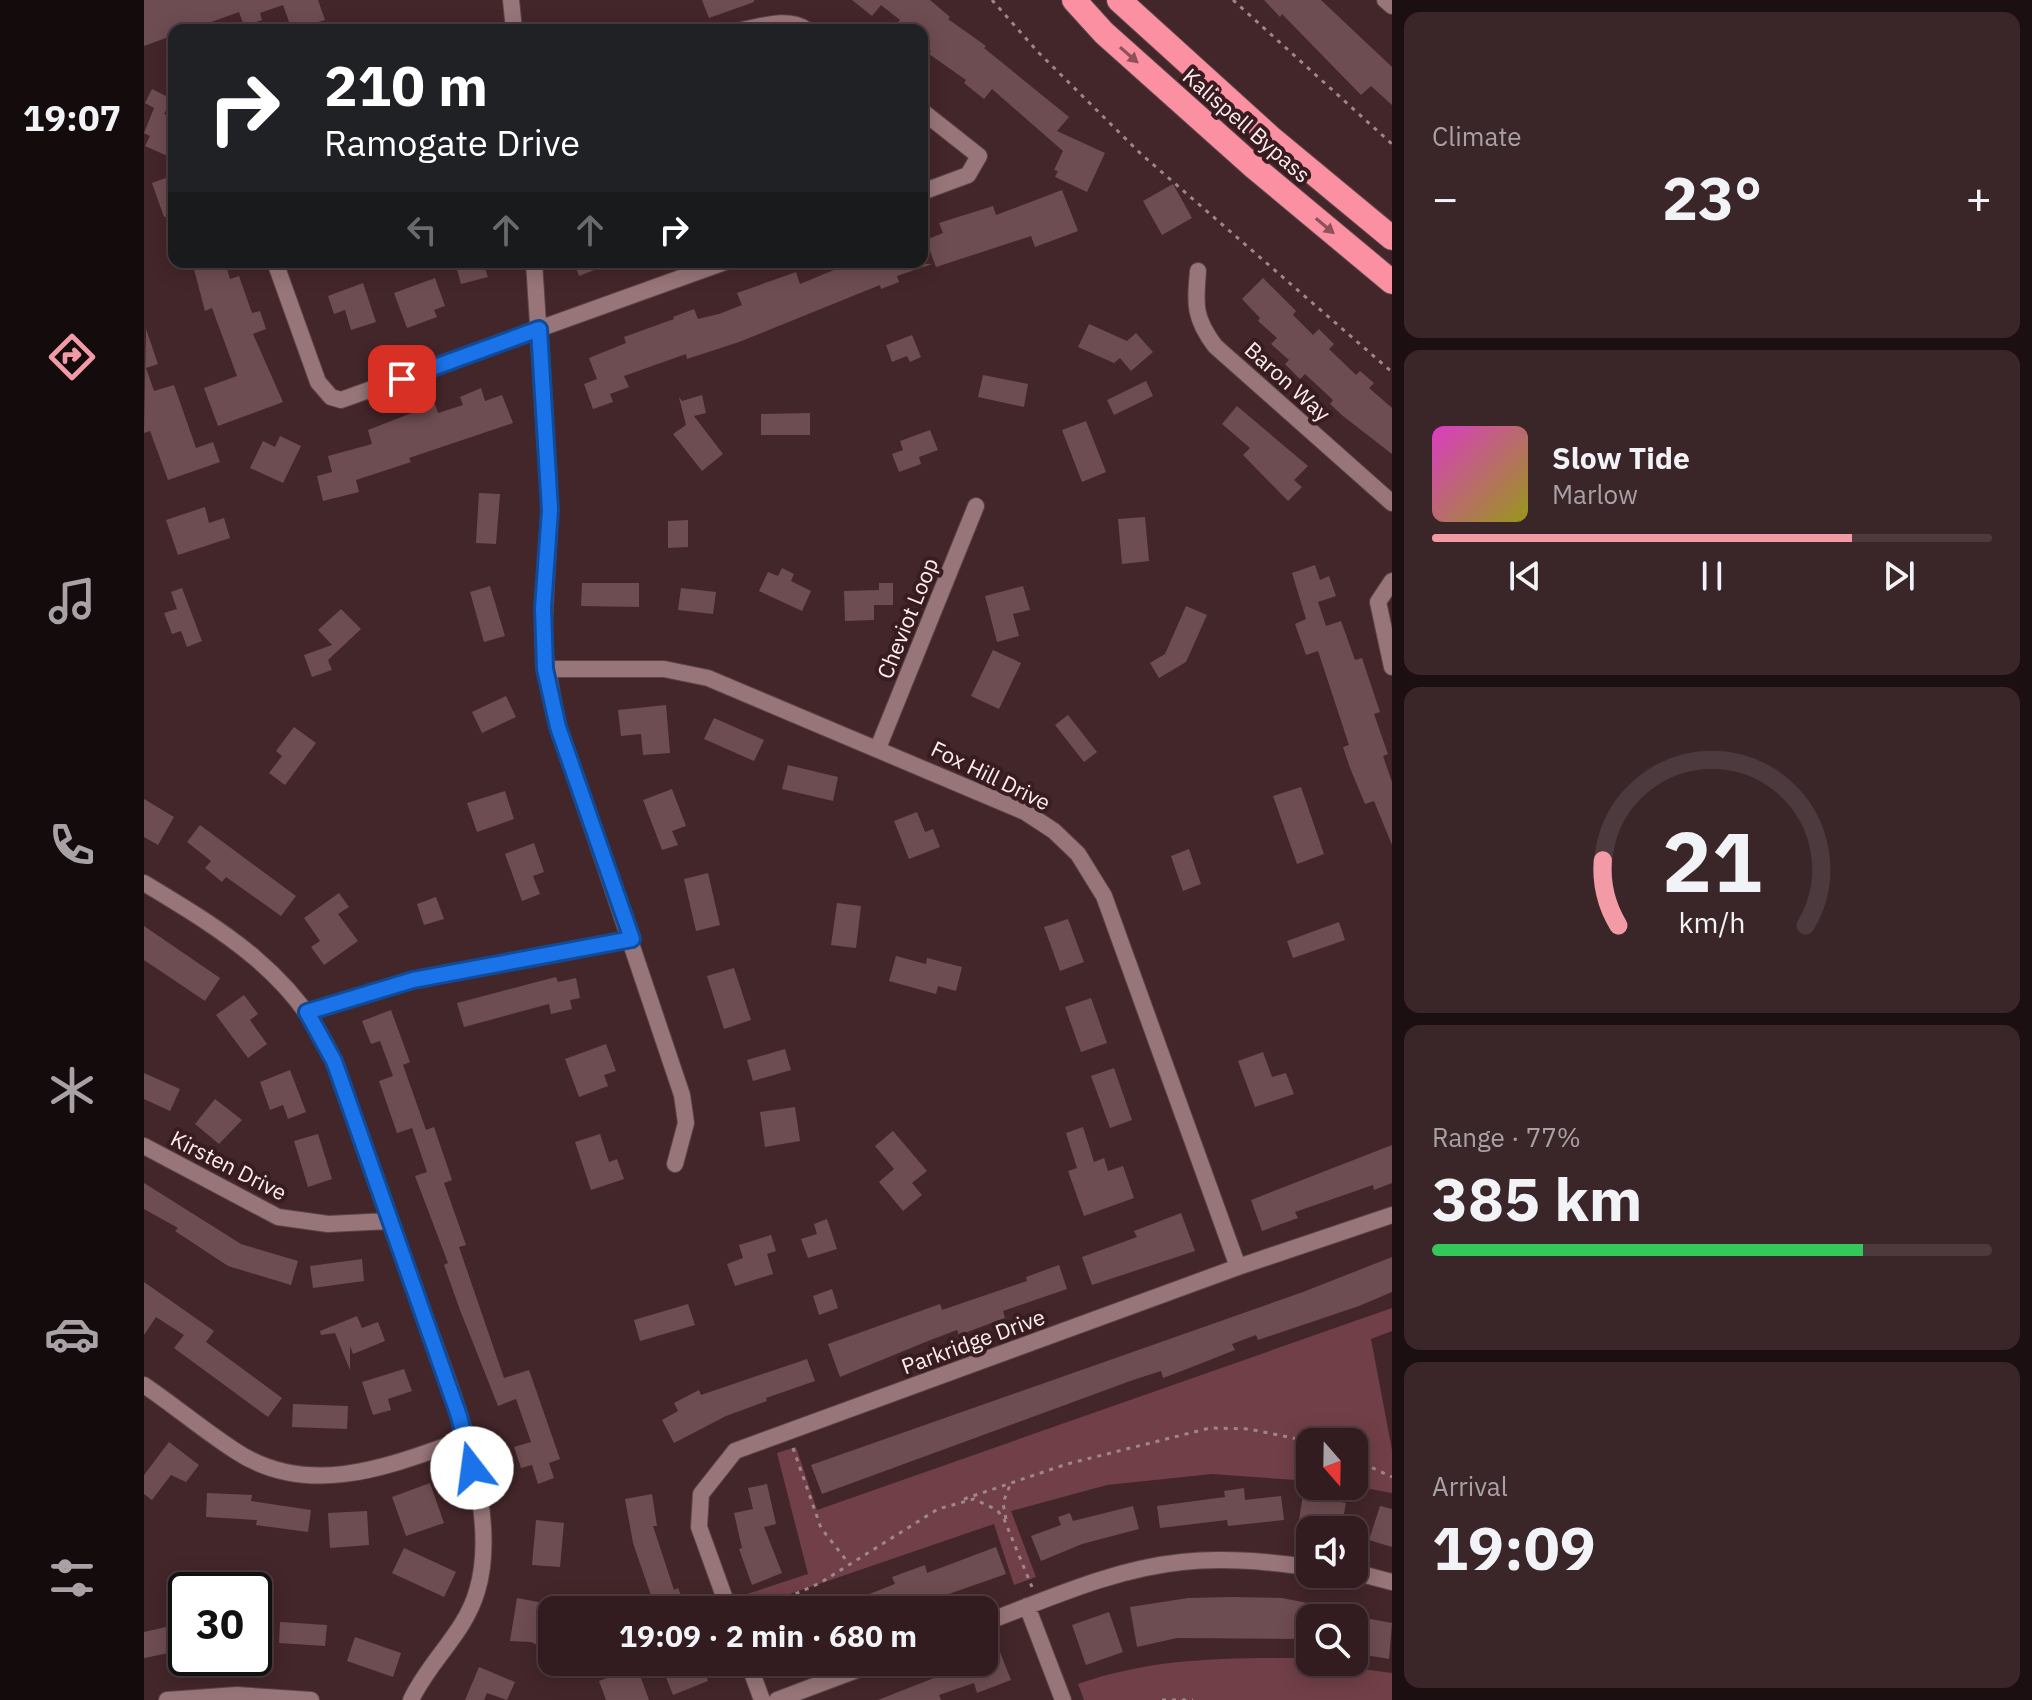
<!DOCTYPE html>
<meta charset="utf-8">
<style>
:root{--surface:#321c20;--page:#3a2529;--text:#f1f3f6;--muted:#a8a1a5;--line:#4d3a3e;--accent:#f39aa7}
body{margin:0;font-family:"IBM Plex Sans",sans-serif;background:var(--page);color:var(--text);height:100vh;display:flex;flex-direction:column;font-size:30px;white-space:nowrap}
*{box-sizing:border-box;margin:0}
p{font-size:26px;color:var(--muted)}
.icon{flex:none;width:44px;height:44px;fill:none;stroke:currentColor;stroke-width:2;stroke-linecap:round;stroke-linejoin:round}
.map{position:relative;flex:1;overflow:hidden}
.details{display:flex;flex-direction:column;gap:12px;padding:12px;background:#1c0f12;width:640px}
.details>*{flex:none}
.top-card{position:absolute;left:24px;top:24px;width:760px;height:244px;border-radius:16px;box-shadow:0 4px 20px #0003,0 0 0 2px var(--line);background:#202124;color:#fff;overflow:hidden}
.needle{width:52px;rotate:160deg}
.controls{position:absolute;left:1152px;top:1428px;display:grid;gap:16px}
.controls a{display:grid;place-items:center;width:72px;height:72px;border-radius:16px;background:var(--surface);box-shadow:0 4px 20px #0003,0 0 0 2px var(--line);font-size:40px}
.speed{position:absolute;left:24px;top:1572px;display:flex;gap:16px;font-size:40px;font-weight:700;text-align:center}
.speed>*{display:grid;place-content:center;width:104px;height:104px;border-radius:50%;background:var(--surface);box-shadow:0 4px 20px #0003,0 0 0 2px var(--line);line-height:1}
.speed .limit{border:4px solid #111;border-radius:12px;background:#fff;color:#111}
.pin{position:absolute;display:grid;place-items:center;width:68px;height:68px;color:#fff;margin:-34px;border-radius:16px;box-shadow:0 4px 12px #0006}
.me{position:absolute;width:88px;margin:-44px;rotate:345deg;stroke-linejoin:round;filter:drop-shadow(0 0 6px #0008)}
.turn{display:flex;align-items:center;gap:28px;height:168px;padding:0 24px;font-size:36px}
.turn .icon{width:104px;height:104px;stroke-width:2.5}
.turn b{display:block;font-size:56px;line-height:68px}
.lanes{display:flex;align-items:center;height:76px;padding:0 24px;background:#0003;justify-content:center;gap:40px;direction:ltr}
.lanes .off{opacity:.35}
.big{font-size:60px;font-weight:700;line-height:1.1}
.details .tile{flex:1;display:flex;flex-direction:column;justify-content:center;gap:12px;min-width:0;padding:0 28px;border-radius:16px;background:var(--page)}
.details .dial{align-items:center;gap:0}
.dial svg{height:208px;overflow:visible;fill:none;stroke:var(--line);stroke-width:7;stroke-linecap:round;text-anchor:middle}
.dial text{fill:var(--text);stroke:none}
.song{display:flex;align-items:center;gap:24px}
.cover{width:96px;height:96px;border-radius:12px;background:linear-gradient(135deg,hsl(310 70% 55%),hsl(60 70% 35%))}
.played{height:8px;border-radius:4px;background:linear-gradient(90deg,var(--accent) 75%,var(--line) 75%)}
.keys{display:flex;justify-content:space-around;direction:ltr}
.heat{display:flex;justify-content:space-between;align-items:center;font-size:44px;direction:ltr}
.charge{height:12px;border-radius:6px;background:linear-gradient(90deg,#34c759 77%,var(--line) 0)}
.trip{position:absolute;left:394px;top:1596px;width:460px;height:80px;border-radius:16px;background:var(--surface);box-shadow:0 4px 20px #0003,0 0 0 2px var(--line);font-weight:700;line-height:80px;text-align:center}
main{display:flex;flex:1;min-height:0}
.tabs{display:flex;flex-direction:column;width:144px;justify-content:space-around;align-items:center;background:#140b0d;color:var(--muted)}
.tabs .icon{width:56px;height:56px}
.tabs .selected{color:var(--accent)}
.tabs b{font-size:36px;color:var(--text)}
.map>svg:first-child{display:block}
.green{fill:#713f47}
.building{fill:#6e4d52}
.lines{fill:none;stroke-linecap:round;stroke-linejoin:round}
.street-casing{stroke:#5b4447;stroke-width:18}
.highway-casing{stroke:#5b4447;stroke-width:26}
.path{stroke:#9e878a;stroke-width:3;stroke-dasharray:4 6;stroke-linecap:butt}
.street{stroke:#987579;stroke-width:16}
.highway{stroke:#fa90a1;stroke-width:24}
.oneway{fill:#8f505a}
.route-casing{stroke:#114b97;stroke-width:20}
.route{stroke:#1a73e8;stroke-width:14}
.labels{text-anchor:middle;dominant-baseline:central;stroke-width:8;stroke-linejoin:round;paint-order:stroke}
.street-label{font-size:22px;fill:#feeef0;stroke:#381c20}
</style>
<main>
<nav class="tabs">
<b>19:07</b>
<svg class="icon selected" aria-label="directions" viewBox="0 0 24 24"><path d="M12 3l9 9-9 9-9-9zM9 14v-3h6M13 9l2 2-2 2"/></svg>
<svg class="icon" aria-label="music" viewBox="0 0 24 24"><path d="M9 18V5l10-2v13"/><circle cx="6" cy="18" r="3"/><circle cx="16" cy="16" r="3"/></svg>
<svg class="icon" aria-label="phone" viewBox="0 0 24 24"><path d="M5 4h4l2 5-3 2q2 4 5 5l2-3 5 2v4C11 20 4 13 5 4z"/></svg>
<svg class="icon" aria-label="climate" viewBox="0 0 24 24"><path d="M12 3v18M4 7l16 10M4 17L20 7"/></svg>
<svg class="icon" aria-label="car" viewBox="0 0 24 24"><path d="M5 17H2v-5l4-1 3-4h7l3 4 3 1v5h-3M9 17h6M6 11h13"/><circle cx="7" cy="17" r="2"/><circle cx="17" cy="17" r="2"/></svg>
<svg class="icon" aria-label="filters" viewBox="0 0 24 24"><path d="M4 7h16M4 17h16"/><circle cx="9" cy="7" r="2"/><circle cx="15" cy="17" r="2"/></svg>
</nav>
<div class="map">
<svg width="1248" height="1700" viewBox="0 0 1248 1700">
<rect width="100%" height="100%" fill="#43262a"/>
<path class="green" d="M1248 1308V1331L1227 1339 1248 1450V1493L1210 1486V1442H1166V1481L1068 1474 963 1485 867 1511 892 1577 870 1585 850 1524 599 1610 594 1597 664 1574 633 1453 652 1447 673 1510Z
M1166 1658V1662L1248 1673V1700H940L934 1684C1010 1657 1086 1658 1166 1658Z"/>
<path class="building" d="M0 0H174L181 20 148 30 139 5 116 13 118 20 100 26 95 12 45 30H30V35L0 46Z
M558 0H610V2L565 18Z
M708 0H786L806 17 804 19 842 46 840 48 925 117 913 131 961 153 943 192 911 177 914 171 910 170 919 151 848 89 840 99 820 83 822 80 785 54 787 51 778 43V30H747L756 20 737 5 728 16Z
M1120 0H1177L1248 67V105L1227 86 1217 95 1138 14 1136 17Z
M8 89 28 99 20 114 30 118 26 157 1 146 6 136 0 133 10 108 1 103Z
M30 175V214L20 217 8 183Z
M1029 184 1048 218 1018 235 999 201Z
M918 190 934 231 891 247 887 236 792 267 782 240 799 233 795 223 849 206 852 215Z
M48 262H81L86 279 95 276 108 313 116 311 122 329 109 334 139 402 74 426 60 388 93 376 68 308 61 311Z
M311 262H339L344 277 317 284Z
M430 262H468V263L435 276Z
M695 262 788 264 753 276 755 282 737 289 736 285 595 342 543 359 542 354 480 376 485 387 466 394 469 402 449 409 440 384 453 379 445 358 482 343 480 337 530 319 529 317 550 309 554 319 575 314 598 305 593 293 652 272 656 284 697 267Z
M291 278 301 306 290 310 293 317 263 328 250 293Z
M1119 278 1152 311 1149 315 1169 335 1175 329 1190 344 1185 349 1212 375 1216 371 1230 383 1225 388 1248 408V454L1199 416 1186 404 1189 400 1161 374 1156 379 1141 364 1145 360 1127 344 1133 338 1114 321 1116 318 1098 299Z
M219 283 232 322 207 330 201 310 190 314 184 296Z
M945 324 983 341 992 333 1009 352 987 371 976 358 970 363 934 347Z
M2 329 14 364 2 368 10 391 30 385 52 448 69 442 76 462 24 480 6 431 0 433Z
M768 335 777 357 766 362 763 356 748 362 742 345Z
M839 375 884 384 880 407 834 397Z
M1002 381 1009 396 970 415 963 400Z
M337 388 341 401 358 395 369 423 265 458 267 462 212 480 215 492 179 501 173 476 188 472 184 456 228 444 224 430 291 404 294 413 319 405 316 397Z
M558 395 562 413 550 416 579 454 558 471 529 434 542 425 535 397 538 401Z
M1093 406 1164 466 1150 480 1158 487 1144 501 1099 455 1106 448 1078 424Z
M666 413V435H617V414Z
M942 421 962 472 938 482 918 430Z
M786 430 794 450 775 457 777 464 755 472 748 454 759 450 756 441Z
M136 436 157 446 139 483 106 468 119 441 131 447Z
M335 493 356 494 352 544 332 543Z
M61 507 65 523 80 518 86 538 34 555 22 520Z
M1001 517 1005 561 978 564 974 519Z
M544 520V547L524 548V521Z
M1171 565 1176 580 1185 576 1192 596 1174 602 1182 626 1197 621 1211 660 1218 658 1236 712 1230 714 1244 754 1239 756 1248 782V845L1230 801 1221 804 1206 768 1199 747 1205 745 1174 651 1162 655 1151 624 1162 619 1148 573Z
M638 568 650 574 647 581 667 591 658 611 615 591 624 572 634 576Z
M438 583H495V607L437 606Z
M735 583H749V605H730V620L701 621 700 591 735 590Z
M346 586 361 636 340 642 326 592Z
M879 586 886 610 869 614 875 636 853 642 841 596Z
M38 588 58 641 43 647 37 631 28 634 20 613 33 609 27 592Z
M537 588 572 592 569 614 534 610Z
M1042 606 1063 615 1042 662 1015 678 1006 663 1021 654Z
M197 609 217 629 184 660 188 670 168 677 160 655 188 645 174 630Z
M849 650 877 663 855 709 827 696Z
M362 696 372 717 338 733 328 712Z
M522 705 526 753 499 755 497 734 477 736 474 710Z
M924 715 953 752 940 762 911 725Z
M570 718 620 740 610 761 560 739Z
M150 727 172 743 141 785 125 773 138 756 132 751Z
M644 765 694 777 689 801 638 789Z
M1157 787 1180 854 1153 864 1129 796Z
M528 789 542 826 528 831 534 845 518 850 499 800Z
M361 791 370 819 333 832 323 803Z
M0 799 30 817 14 845 0 837Z
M773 812 781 832 789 829 796 847 765 859 750 821Z
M56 825 152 896 137 916 82 877 78 882 61 868 67 861 43 842Z
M390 843 400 872 389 876 396 894 378 901 361 854Z
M1045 849 1057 884 1039 891 1027 856Z
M564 873 576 925 552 931 540 879Z
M195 893 205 907 194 914 214 941 180 965 167 947 176 941 160 918Z
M292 897 300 919 280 925 273 904Z
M693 903 717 906 712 948 687 945Z
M924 919 940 962 916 971 900 927Z
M1195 922 1201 940 1149 958 1143 941Z
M0 926 76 978 61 1001 0 960Z
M752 956 782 964 783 958 818 967 812 991 794 986 792 994 745 981Z
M590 968 607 1020 580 1029 563 976Z
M412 977 414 982 432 978 436 998 426 1000 428 1009 407 1014 405 1004 320 1027 313 1003Z
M100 995 114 1014 106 1020 123 1044 104 1058 72 1015Z
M947 998 963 1043 937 1052 921 1007Z
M247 1010 266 1062 259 1065 282 1130 290 1127 308 1180 300 1183 322 1245 315 1247 360 1378 385 1370 416 1459 405 1463 410 1478 394 1484 388 1465 377 1468 370 1447 387 1442 372 1399 354 1406 316 1310 300 1265 304 1263 271 1176 283 1172 268 1128 253 1133 235 1081 249 1076 236 1041 227 1044 218 1021Z
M462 1044 472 1071 460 1075 464 1086 435 1097 421 1059Z
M641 1049 647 1070 609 1081 603 1060Z
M1119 1052 1128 1077 1142 1073 1150 1094 1111 1107 1094 1061Z
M970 1068 988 1120 966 1128 947 1076Z
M146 1070 162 1112 144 1119 139 1105 126 1110 116 1082Z
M0 1073 36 1089 26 1111 0 1099Z
M71 1099 98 1120 75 1144 51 1124Z
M651 1107 656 1141 621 1147 616 1112Z
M939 1127 950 1162 960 1158 964 1171 979 1166 990 1198 940 1216 924 1171 933 1168 922 1133Z
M749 1131 783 1171 768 1183 778 1195 759 1211 735 1182 750 1169 731 1146Z
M174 1134 188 1179 164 1187 150 1141Z
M456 1134 465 1162 473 1159 480 1179 447 1190 431 1142Z
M1248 1145V1183L1230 1190 1229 1185 1151 1212 1154 1218 1118 1231 1107 1200Z
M0 1183 97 1244 154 1261 147 1285 84 1266 31 1231 34 1228 0 1209Z
M1037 1213 1051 1251 948 1285 938 1257 993 1237 990 1231Z
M683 1219 693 1249 664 1258 657 1239 673 1234 670 1224Z
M627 1235 632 1251 623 1254 629 1274 591 1286 583 1264 599 1258 595 1245Z
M1248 1257V1292L1215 1306 1114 1340 1112 1335 1088 1344 1091 1350 1048 1367 1019 1378 1017 1371 989 1380 678 1494 667 1465 1159 1292Z
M218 1259 220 1281 169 1288 166 1266Z
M915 1265 923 1289 859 1311 861 1318 815 1335 813 1330 784 1341 696 1377 684 1344 796 1304 798 1310 883 1281 882 1277Z
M0 1282 70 1331 62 1342 138 1398 124 1417 30 1348 40 1335 12 1317 0 1335Z
M688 1289 694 1308 675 1315 669 1296Z
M544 1304 551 1325 496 1341 490 1320Z
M213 1316 218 1328 234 1322 241 1341 209 1354 206 1346V1370L191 1333 177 1335 176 1331Z
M663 1359 671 1381 622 1398 623 1401 582 1416 530 1443 518 1420 534 1411 530 1403 555 1390 557 1395Z
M260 1369 268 1391 244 1399 247 1410 229 1415 218 1382Z
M149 1404 204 1406 203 1429 148 1427Z
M25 1442 55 1465 42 1482 27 1475 8 1500 0 1494V1475Z
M286 1483 300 1523 262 1536 248 1497Z
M623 1484 632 1524 620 1527 638 1573 608 1585 595 1549 598 1548 590 1513 609 1509 604 1488Z
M1100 1488 1101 1500 1137 1496 1140 1520 1084 1526 1083 1520 1016 1528 1013 1506 1081 1497 1080 1491Z
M63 1493 108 1495 107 1501 167 1510 164 1532 112 1525 113 1520 62 1517Z
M508 1494 513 1526H509L530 1590 534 1588 543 1610H512L489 1543 481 1499Z
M1159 1495 1202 1503 1197 1530 1154 1526Z
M989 1506 995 1529 938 1544 897 1561 887 1536 917 1525 914 1517 926 1513 929 1521Z
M1236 1506 1248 1509V1547L1225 1540Z
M223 1511 225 1545 186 1548 184 1513Z
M392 1520 420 1523 416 1567 388 1565Z
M852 1547 862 1574 759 1610H684L751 1584 748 1577 781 1565 783 1573Z
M260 1548 312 1572 300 1597 248 1573Z
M1088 1597 1138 1598 1210 1612V1618H1166V1639L1033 1638 993 1647 986 1607 1044 1598Z
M373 1598 405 1604 398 1647 387 1642 366 1641Z
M965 1612 979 1652 942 1665 928 1625Z
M1210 1616 1248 1623 1245 1659 1210 1653Z
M136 1622 183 1625 181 1646 135 1643Z
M35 1624 40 1650 0 1658V1632Z
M211 1637 257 1653 249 1677 203 1661Z
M854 1647 867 1680 833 1693 830 1683 795 1695 797 1700H734L823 1665 822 1662H840V1653Z
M516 1662H556L564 1681 529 1695Z
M335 1667 371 1682 363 1700 343 1693 340 1700H321Z
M493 1667 505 1700H462L455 1681Z"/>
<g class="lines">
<defs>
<path id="street" d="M367 0 370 30
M1241 0 1248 6
M598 30C619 26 645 17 663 30
M778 111 835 156 824 175 778 192
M131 262 174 382 187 397 197 400 581 262
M390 262 406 510 399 644 414 727 538 1095 542 1123 531 1164
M1054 271C1051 305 1050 318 1071 346L1248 503
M1248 581 1234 602 1248 667
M401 669H520L564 678 881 812 910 831 934 854 960 896 1094 1267
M734 748 832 506
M0 883C78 930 152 974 190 1061 216 1134 241 1207 267 1280 297 1365 360 1502 333 1591 321 1633 285 1661 267 1700
M163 1012 269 980 488 939
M0 1146 134 1217 184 1224 246 1221
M0 1385C31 1406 59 1430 90 1450 164 1500 246 1466 321 1439
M1210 1572 1248 1582
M883 1606 919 1700
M585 1610 555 1527 557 1494 591 1451 1094 1267 1248 1215
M840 1623C904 1599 969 1569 1038 1562 1080 1557 1125 1562 1166 1567
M604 1662 618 1700
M23 1700 93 1695 167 1700
M633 1700 734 1662"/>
<path id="highway" d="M930 0 960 33 1110 167 1248 282
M975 0 1126 137 1248 238"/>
</defs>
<use href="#street" class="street-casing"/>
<use href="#highway" class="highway-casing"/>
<path class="path" d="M848 0 895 53 997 154 1248 372
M1089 0 1248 144
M649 1448 677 1528 706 1565
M1210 1459 1248 1477
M820 1499 923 1464 1066 1428 1105 1429 1168 1442
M862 1519 859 1503 866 1485
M615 1610 676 1583 794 1509 830 1499 853 1510 860 1519 888 1587
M1018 1700H1049"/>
<use href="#street" class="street"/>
<use href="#highway" class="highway"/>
</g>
<defs><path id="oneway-solid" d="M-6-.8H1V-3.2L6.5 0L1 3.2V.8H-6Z" transform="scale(2)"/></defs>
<g class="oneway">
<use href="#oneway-solid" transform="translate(985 55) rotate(41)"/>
<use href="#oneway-solid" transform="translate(1181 226) rotate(40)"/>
</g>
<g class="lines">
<defs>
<path id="route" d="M258 379 395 329 406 510 399 608 401 669 414 727 488 939 269 980 163 1012 190 1061 315 1416 328 1468"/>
</defs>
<use href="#route" class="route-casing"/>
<use href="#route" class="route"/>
</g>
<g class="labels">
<g class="street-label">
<text transform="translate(1103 125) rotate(41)">Kalispell Bypass</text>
<text transform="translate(1144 381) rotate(42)">Baron Way</text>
<text transform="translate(763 618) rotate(-68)">Cheviot Loop</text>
<text transform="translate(847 775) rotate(26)">Fox Hill Drive</text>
<text transform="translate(85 1165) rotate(27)">Kirsten Drive</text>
<text transform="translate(829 1341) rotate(-20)">Parkridge Drive</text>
</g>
</g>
</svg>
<div class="controls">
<a><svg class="needle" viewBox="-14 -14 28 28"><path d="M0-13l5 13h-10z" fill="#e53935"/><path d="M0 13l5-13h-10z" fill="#a8a1a5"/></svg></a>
<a><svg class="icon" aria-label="sound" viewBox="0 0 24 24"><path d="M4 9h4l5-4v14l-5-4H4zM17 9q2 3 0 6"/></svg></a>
<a><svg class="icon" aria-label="search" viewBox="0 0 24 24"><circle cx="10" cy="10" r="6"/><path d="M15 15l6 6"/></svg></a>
</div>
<div class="speed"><div class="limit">30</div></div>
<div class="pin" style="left:258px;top:379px;background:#d93025"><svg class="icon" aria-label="arrive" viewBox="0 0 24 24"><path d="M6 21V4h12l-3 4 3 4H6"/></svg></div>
<svg class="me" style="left:328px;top:1468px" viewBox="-20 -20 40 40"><circle r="19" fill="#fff"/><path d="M0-13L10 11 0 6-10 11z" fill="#1a73e8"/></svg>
<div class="trip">19:09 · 2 min · 680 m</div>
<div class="top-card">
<div class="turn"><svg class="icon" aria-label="right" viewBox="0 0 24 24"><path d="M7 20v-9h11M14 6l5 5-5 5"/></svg><div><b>210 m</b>Ramogate Drive</div></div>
<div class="lanes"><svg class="icon off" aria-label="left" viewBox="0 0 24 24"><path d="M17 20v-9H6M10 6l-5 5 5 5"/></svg><svg class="icon off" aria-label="ahead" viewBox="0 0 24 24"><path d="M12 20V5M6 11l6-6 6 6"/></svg><svg class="icon off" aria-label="ahead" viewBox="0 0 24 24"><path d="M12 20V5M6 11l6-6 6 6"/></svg><svg class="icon" aria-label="right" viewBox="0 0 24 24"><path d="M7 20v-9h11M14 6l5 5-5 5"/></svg></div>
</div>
</div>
<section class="details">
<div class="tile"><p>Climate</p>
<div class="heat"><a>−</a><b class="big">23°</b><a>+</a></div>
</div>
<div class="tile">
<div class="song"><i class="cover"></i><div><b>Slow Tide</b><p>Marlow</p></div></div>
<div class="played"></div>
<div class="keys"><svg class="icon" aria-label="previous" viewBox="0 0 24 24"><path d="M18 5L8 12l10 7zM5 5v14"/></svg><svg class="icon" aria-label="pause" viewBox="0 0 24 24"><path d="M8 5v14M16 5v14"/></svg><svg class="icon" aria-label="next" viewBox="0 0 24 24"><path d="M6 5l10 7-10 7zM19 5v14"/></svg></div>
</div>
<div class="tile dial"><svg viewBox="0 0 100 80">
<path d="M14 69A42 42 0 1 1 86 69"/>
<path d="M14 69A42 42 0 0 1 8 44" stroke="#f39aa7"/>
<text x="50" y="56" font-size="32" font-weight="700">21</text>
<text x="50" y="72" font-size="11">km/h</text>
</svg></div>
<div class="tile"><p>Range · 77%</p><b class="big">385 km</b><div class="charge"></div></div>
<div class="tile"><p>Arrival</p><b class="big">19:09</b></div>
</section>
</main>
